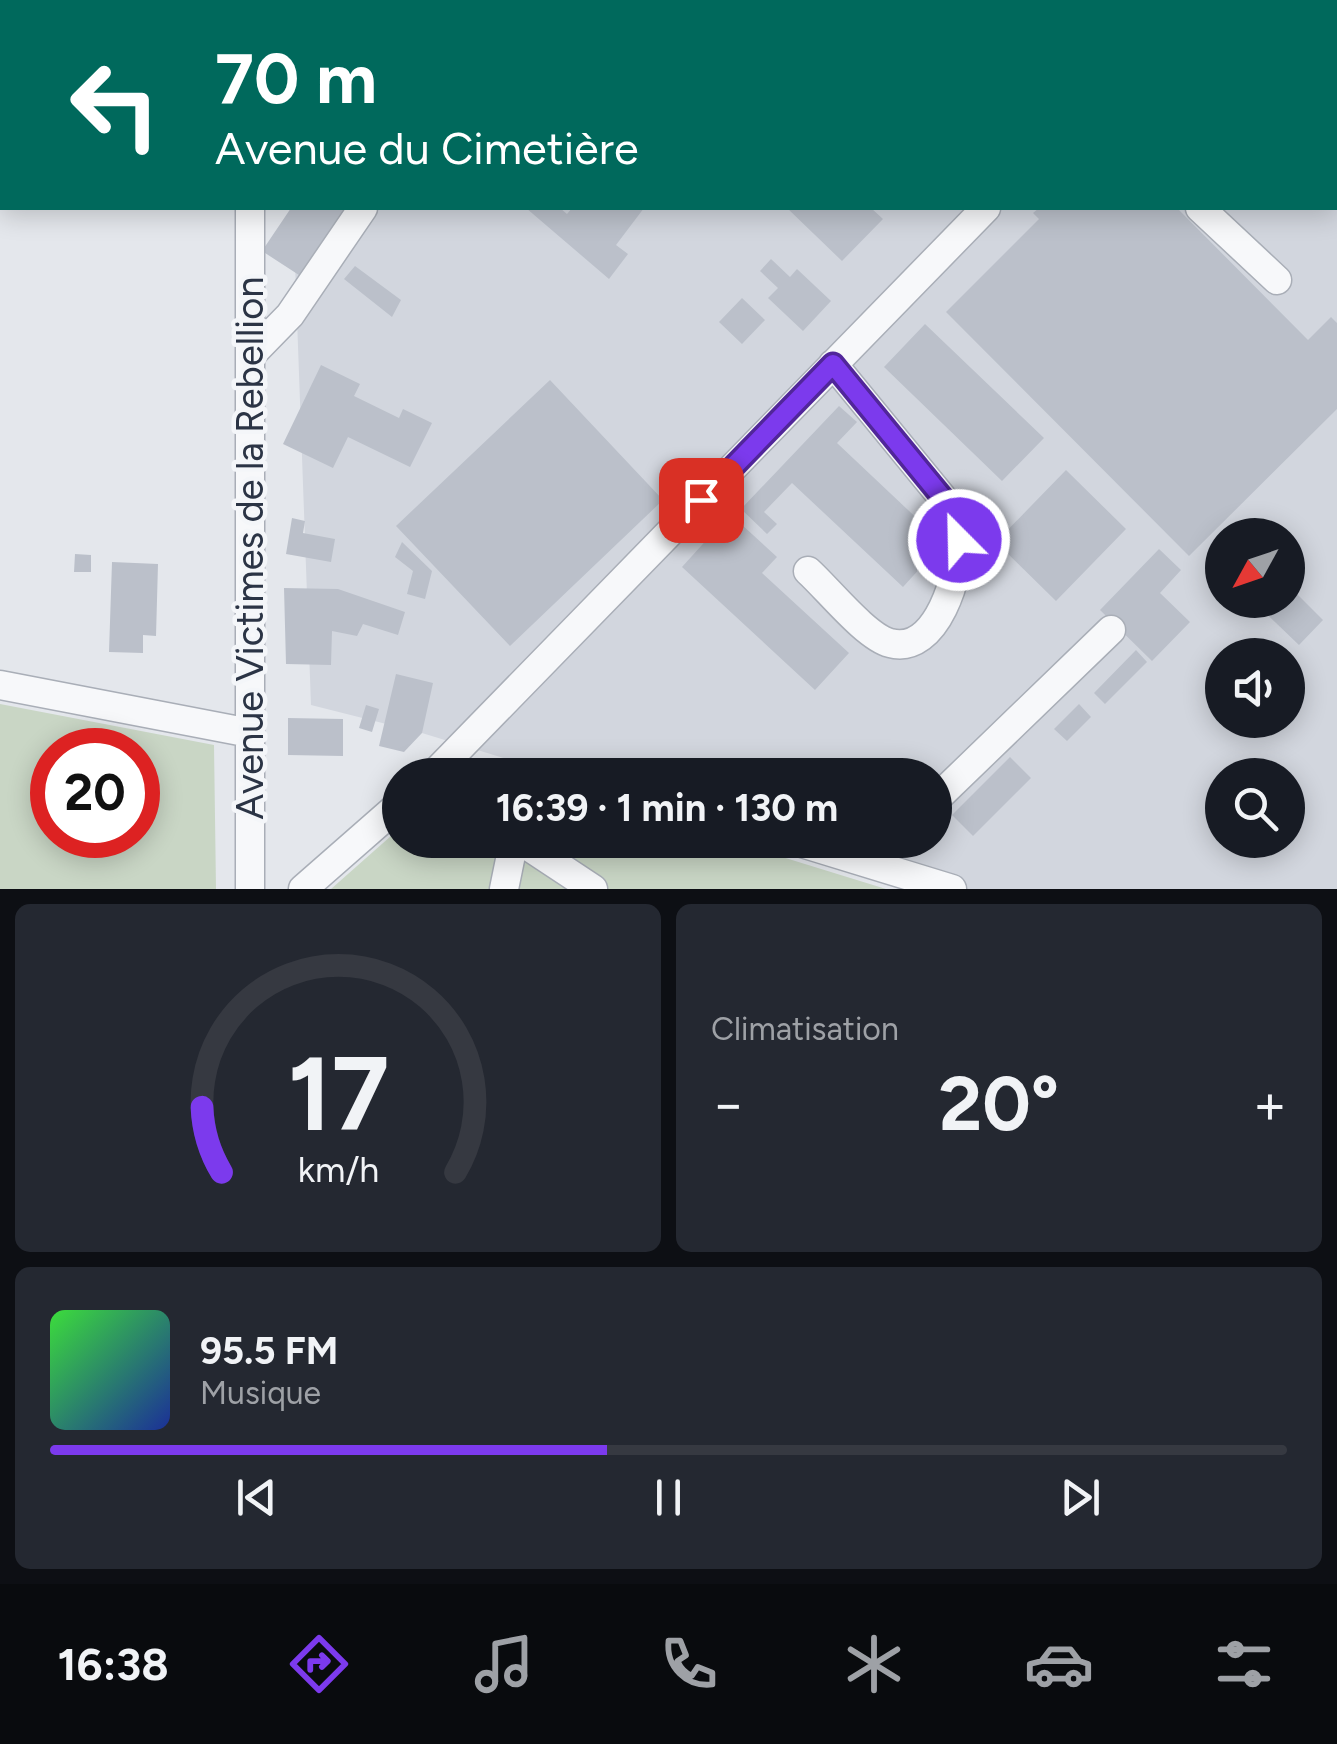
<!DOCTYPE html>
<html lang="fr">
<meta charset="utf-8">
<style>
:root{--surface:#171b24;--page:#242831;--text:#f1f3f6;--muted:#9ea1a6;--line:#363941;--accent:#7c3aed}
body{margin:0;font-family:Figtree,sans-serif;background:var(--page);color:var(--text);height:100vh;display:flex;flex-direction:column;font-size:38px;white-space:nowrap}
*{box-sizing:border-box;margin:0}
p{font-size:32px;color:var(--muted)}
.icon{flex:none;width:55px;height:55px;fill:none;stroke:currentColor;stroke-width:2;stroke-linecap:round;stroke-linejoin:round}
.map{position:relative;height:889px;overflow:hidden}
.details{display:flex;flex-direction:column;gap:15px;padding:15px;background:#0d0f14;flex:1}
.details>*{flex:none}
.banner{position:absolute;left:0px;top:0px;width:1338px;height:210px;box-shadow:0 5px 25px #0003;background:#00695c;color:#fff;overflow:hidden}
.needle{width:65px;rotate:230deg}
.fabs{position:absolute;left:1205px;top:518px;display:grid;gap:20px}
.fabs a{display:grid;place-items:center;width:100px;height:100px;border-radius:50%;background:var(--surface);box-shadow:0 5px 25px #0003;font-size:50px}
.speed{position:absolute;left:30px;top:728px;display:flex;gap:20px;font-size:50px;font-weight:700;text-align:center}
.speed>*{display:grid;place-content:center;width:130px;height:130px;border-radius:50%;background:var(--surface);box-shadow:0 5px 25px #0003;line-height:1}
.speed .limit{border:15px solid #d22;background:#fff;color:#111}
.pin{position:absolute;display:grid;place-items:center;width:85px;height:85px;color:#fff;margin:-42px;border-radius:20px;box-shadow:0 5px 15px #0006}
.me{position:absolute;width:110px;margin:-55px;rotate:337deg;stroke-linejoin:round;filter:drop-shadow(0 0 8px #0008)}
.turn{display:flex;align-items:center;gap:35px;height:210px;padding:0 50px;font-size:45px}
.turn .icon{width:130px;height:130px;stroke-width:2.5}
.turn b{display:block;font-size:70px;line-height:85px}
.big{font-size:75px;font-weight:700;line-height:1.1}
.details .card{flex:1;display:flex;flex-direction:column;justify-content:center;gap:15px;min-width:0;padding:0 35px;border-radius:15px;background:var(--page)}
.details .dial{align-items:center;gap:0}
.dial svg{height:260px;overflow:visible;fill:none;stroke:var(--line);stroke-width:7;stroke-linecap:round;text-anchor:middle}
.dial text{fill:var(--text);stroke:none}
.song{display:flex;align-items:center;gap:30px}
.cover{width:120px;height:120px;border-radius:15px;background:linear-gradient(135deg,hsl(120 70% 55%),hsl(230 70% 35%))}
.played{height:10px;border-radius:5px;background:linear-gradient(90deg,var(--accent) 45%,var(--line) 45%)}
.keys{display:flex;justify-content:space-around;direction:ltr}
.heat{display:flex;justify-content:space-between;align-items:center;font-size:55px;direction:ltr}
.details .tiles{flex:1;display:grid;gap:15px;grid-template-columns:1fr 1fr}
.card:last-child{grid-column:span 2}
.trip{position:absolute;left:382px;top:758px;width:570px;height:100px;border-radius:50px;background:var(--surface);box-shadow:0 5px 25px #0003;font-weight:700;line-height:100px;text-align:center}
.tabs{display:flex;height:160px;justify-content:space-around;align-items:center;background:#090b0e;color:var(--muted)}
.tabs .icon{width:70px;height:70px}
.tabs .selected{color:var(--accent)}
.tabs b{font-size:45px;color:var(--text)}
.map>svg:first-child{display:block}
.built{fill:#d2d6de;fill-rule:evenodd}
.green{fill:#c9d6c5;fill-rule:evenodd}
.building{fill:#bbc0ca}
.lines{fill:none;stroke-linecap:round;stroke-linejoin:round}
.minor-casing{stroke:#a9aeb7;stroke-width:31}
.minor{stroke:#f7f8fa;stroke-width:28}
.route-casing{stroke:#51269a;stroke-width:25}
.route{stroke:#7c3aed;stroke-width:18}
.labels{text-anchor:middle;dominant-baseline:central;stroke-width:9;stroke-linejoin:round;paint-order:stroke}
.street-label{font-size:38px;fill:#2b3445;stroke:#f4f6f9}
</style>
<div class="map">
<svg width="1337" height="889" viewBox="0 0 1337 889">
<rect width="100%" height="100%" fill="#e4e7ec"/>
<path class="built" d="M284 0H1337V889H927L769 840H935V775H559L422 733 311 705 293 208H1335V2ZM1222 535H1288V600H1222ZM1222 655H1288V720H1222ZM1222 775H1288V840H1222Z"/>
<path class="green" d="M0 704 214 745 216 889H0ZM52 750H138V835H52Z
M400 828V840H727L886 889H331Z"/>
<path class="building" d="M291 208H346L302 277 262 251Z
M526 208H560L567 214 572 208H644L616 245 628 254 609 279Z
M787 208H871L883 219 842 261Z
M1039 208H1177L1308 340 1331 317 1337 323V409L1189 556 946 312 1039 219 1033 213Z
M771 259 790 277 797 269 831 301 803 331 768 298 778 288 760 271Z
M355 266 401 300 392 317 344 279Z
M742 298 765 320 742 344 719 322Z
M925 324 1044 438 1002 481 884 367Z
M321 365 360 384 354 396 399 418 403 409 432 423 410 467 348 437 333 468 283 444Z
M550 380 663 500 510 646 396 526Z
M839 406 857 422 837 443 943 543 903 587 792 483 764 512 777 524 767 534 741 509Z
M1066 470 1126 529 1056 601 996 542Z
M730 514 777 557 762 573 849 653 815 690 682 567Z
M292 518 305 521 303 533 335 539 331 562 286 554Z
M402 542 432 571 425 599 407 594 413 571 395 557Z
M1159 549 1181 570 1160 593 1190 622 1152 661 1100 610Z
M75 554 91 555V572H74Z
M112 562 158 564 156 636 143 635V653L109 652Z
M1288 585 1323 620 1299 645 1252 600H1288Z
M284 588 338 589 405 612 398 635 363 624 357 636 332 631 331 665 286 664Z
M1136 650 1147 662 1105 704 1094 693Z
M396 674 433 683 422 733 404 752 379 746Z
M1079 704 1091 717 1067 741 1054 729Z
M366 705 379 709 372 732 359 728Z
M288 718 343 719V756L288 755Z
M1010 757 1031 778 973 836 952 815Z"/>
<g class="lines">
<defs>
<path id="minor" d="M249 0V2
M1302 0 1304 2
M1186 2 1188 0
M1335 20 1337 17
M250 208V889
M1200 208 1277 280
M250 356 290 315 363 208
M808 571C828 589 866 637 890 643 937 656 961 572 959 538 958 525 952 514 946 502L833 364
M0 685 250 733
M433 775 986 208
M935 800 1111 630
M519 840 593 889
M792 840 952 889
M869 863 893 840
M303 889 400 804
M504 889 514 840"/>
</defs>
<use href="#minor" class="minor-casing"/>
<use href="#minor" class="minor"/>
</g>
<g class="lines">
<defs>
<path id="route" d="M701 500 833 364 946 502 956 520 959 540"/>
</defs>
<use href="#route" class="route-casing"/>
<use href="#route" class="route"/>
</g>
<g class="labels">
<g class="street-label">
<text transform="translate(250 548) rotate(-90)">Avenue Victimes de la Rebellion</text>
</g>
</g>
</svg>
<div class="fabs">
<a><svg class="needle" viewBox="-14 -14 28 28"><path d="M0-13l5 13h-10z" fill="#e53935"/><path d="M0 13l5-13h-10z" fill="#9ea1a6"/></svg></a>
<a><svg class="icon" aria-label="sound" viewBox="0 0 24 24"><path d="M4 9h4l5-4v14l-5-4H4zM17 9q2 3 0 6"/></svg></a>
<a><svg class="icon" aria-label="search" viewBox="0 0 24 24"><circle cx="10" cy="10" r="6"/><path d="M15 15l6 6"/></svg></a>
</div>
<div class="speed"><div class="limit">20</div></div>
<div class="pin" style="left:701px;top:500px;background:#d93025"><svg class="icon" aria-label="arrive" viewBox="0 0 24 24"><path d="M6 21V4h12l-3 4 3 4H6"/></svg></div>
<svg class="me" style="left:959px;top:540px" viewBox="-20 -20 40 40"><circle r="17" fill="#7c3aed" stroke="#fff" stroke-width="3"/><path d="M0-11L8 9 0 5-8 9z" fill="#fff"/></svg>
<div class="trip">16:39 · 1 min · 130 m</div>
<div class="banner">
<div class="turn"><svg class="icon" aria-label="left" viewBox="0 0 24 24"><path d="M17 20v-9H6M10 6l-5 5 5 5"/></svg><div><b>70 m</b>Avenue du Cimetière</div></div>
</div>
</div>
<section class="details">
<div class="tiles">
<div class="card dial"><svg viewBox="0 0 100 80">
<path d="M14 69A42 42 0 1 1 86 69"/>
<path d="M14 69A42 42 0 0 1 8 49" stroke="#7c3aed"/>
<text x="50" y="56" font-size="32" font-weight="700">17</text>
<text x="50" y="72" font-size="11">km/h</text>
</svg></div>
<div class="card"><p>Climatisation</p>
<div class="heat"><a>−</a><b class="big">20°</b><a>+</a></div>
</div>
<div class="card">
<div class="song"><i class="cover"></i><div><b>95.5 FM</b><p>Musique</p></div></div>
<div class="played"></div>
<div class="keys"><svg class="icon" aria-label="previous" viewBox="0 0 24 24"><path d="M18 5L8 12l10 7zM5 5v14"/></svg><svg class="icon" aria-label="pause" viewBox="0 0 24 24"><path d="M8 5v14M16 5v14"/></svg><svg class="icon" aria-label="next" viewBox="0 0 24 24"><path d="M6 5l10 7-10 7zM19 5v14"/></svg></div>
</div>
</div>
</section>
<nav class="tabs">
<b>16:38</b>
<svg class="icon selected" aria-label="directions" viewBox="0 0 24 24"><path d="M12 3l9 9-9 9-9-9zM9 14v-3h6M13 9l2 2-2 2"/></svg>
<svg class="icon" aria-label="music" viewBox="0 0 24 24"><path d="M9 18V5l10-2v13"/><circle cx="6" cy="18" r="3"/><circle cx="16" cy="16" r="3"/></svg>
<svg class="icon" aria-label="phone" viewBox="0 0 24 24"><path d="M5 4h4l2 5-3 2q2 4 5 5l2-3 5 2v4C11 20 4 13 5 4z"/></svg>
<svg class="icon" aria-label="climate" viewBox="0 0 24 24"><path d="M12 3v18M4 7l16 10M4 17L20 7"/></svg>
<svg class="icon" aria-label="car" viewBox="0 0 24 24"><path d="M5 17H2v-5l4-1 3-4h7l3 4 3 1v5h-3M9 17h6M6 11h13"/><circle cx="7" cy="17" r="2"/><circle cx="17" cy="17" r="2"/></svg>
<svg class="icon" aria-label="filters" viewBox="0 0 24 24"><path d="M4 7h16M4 17h16"/><circle cx="9" cy="7" r="2"/><circle cx="15" cy="17" r="2"/></svg>
</nav>
